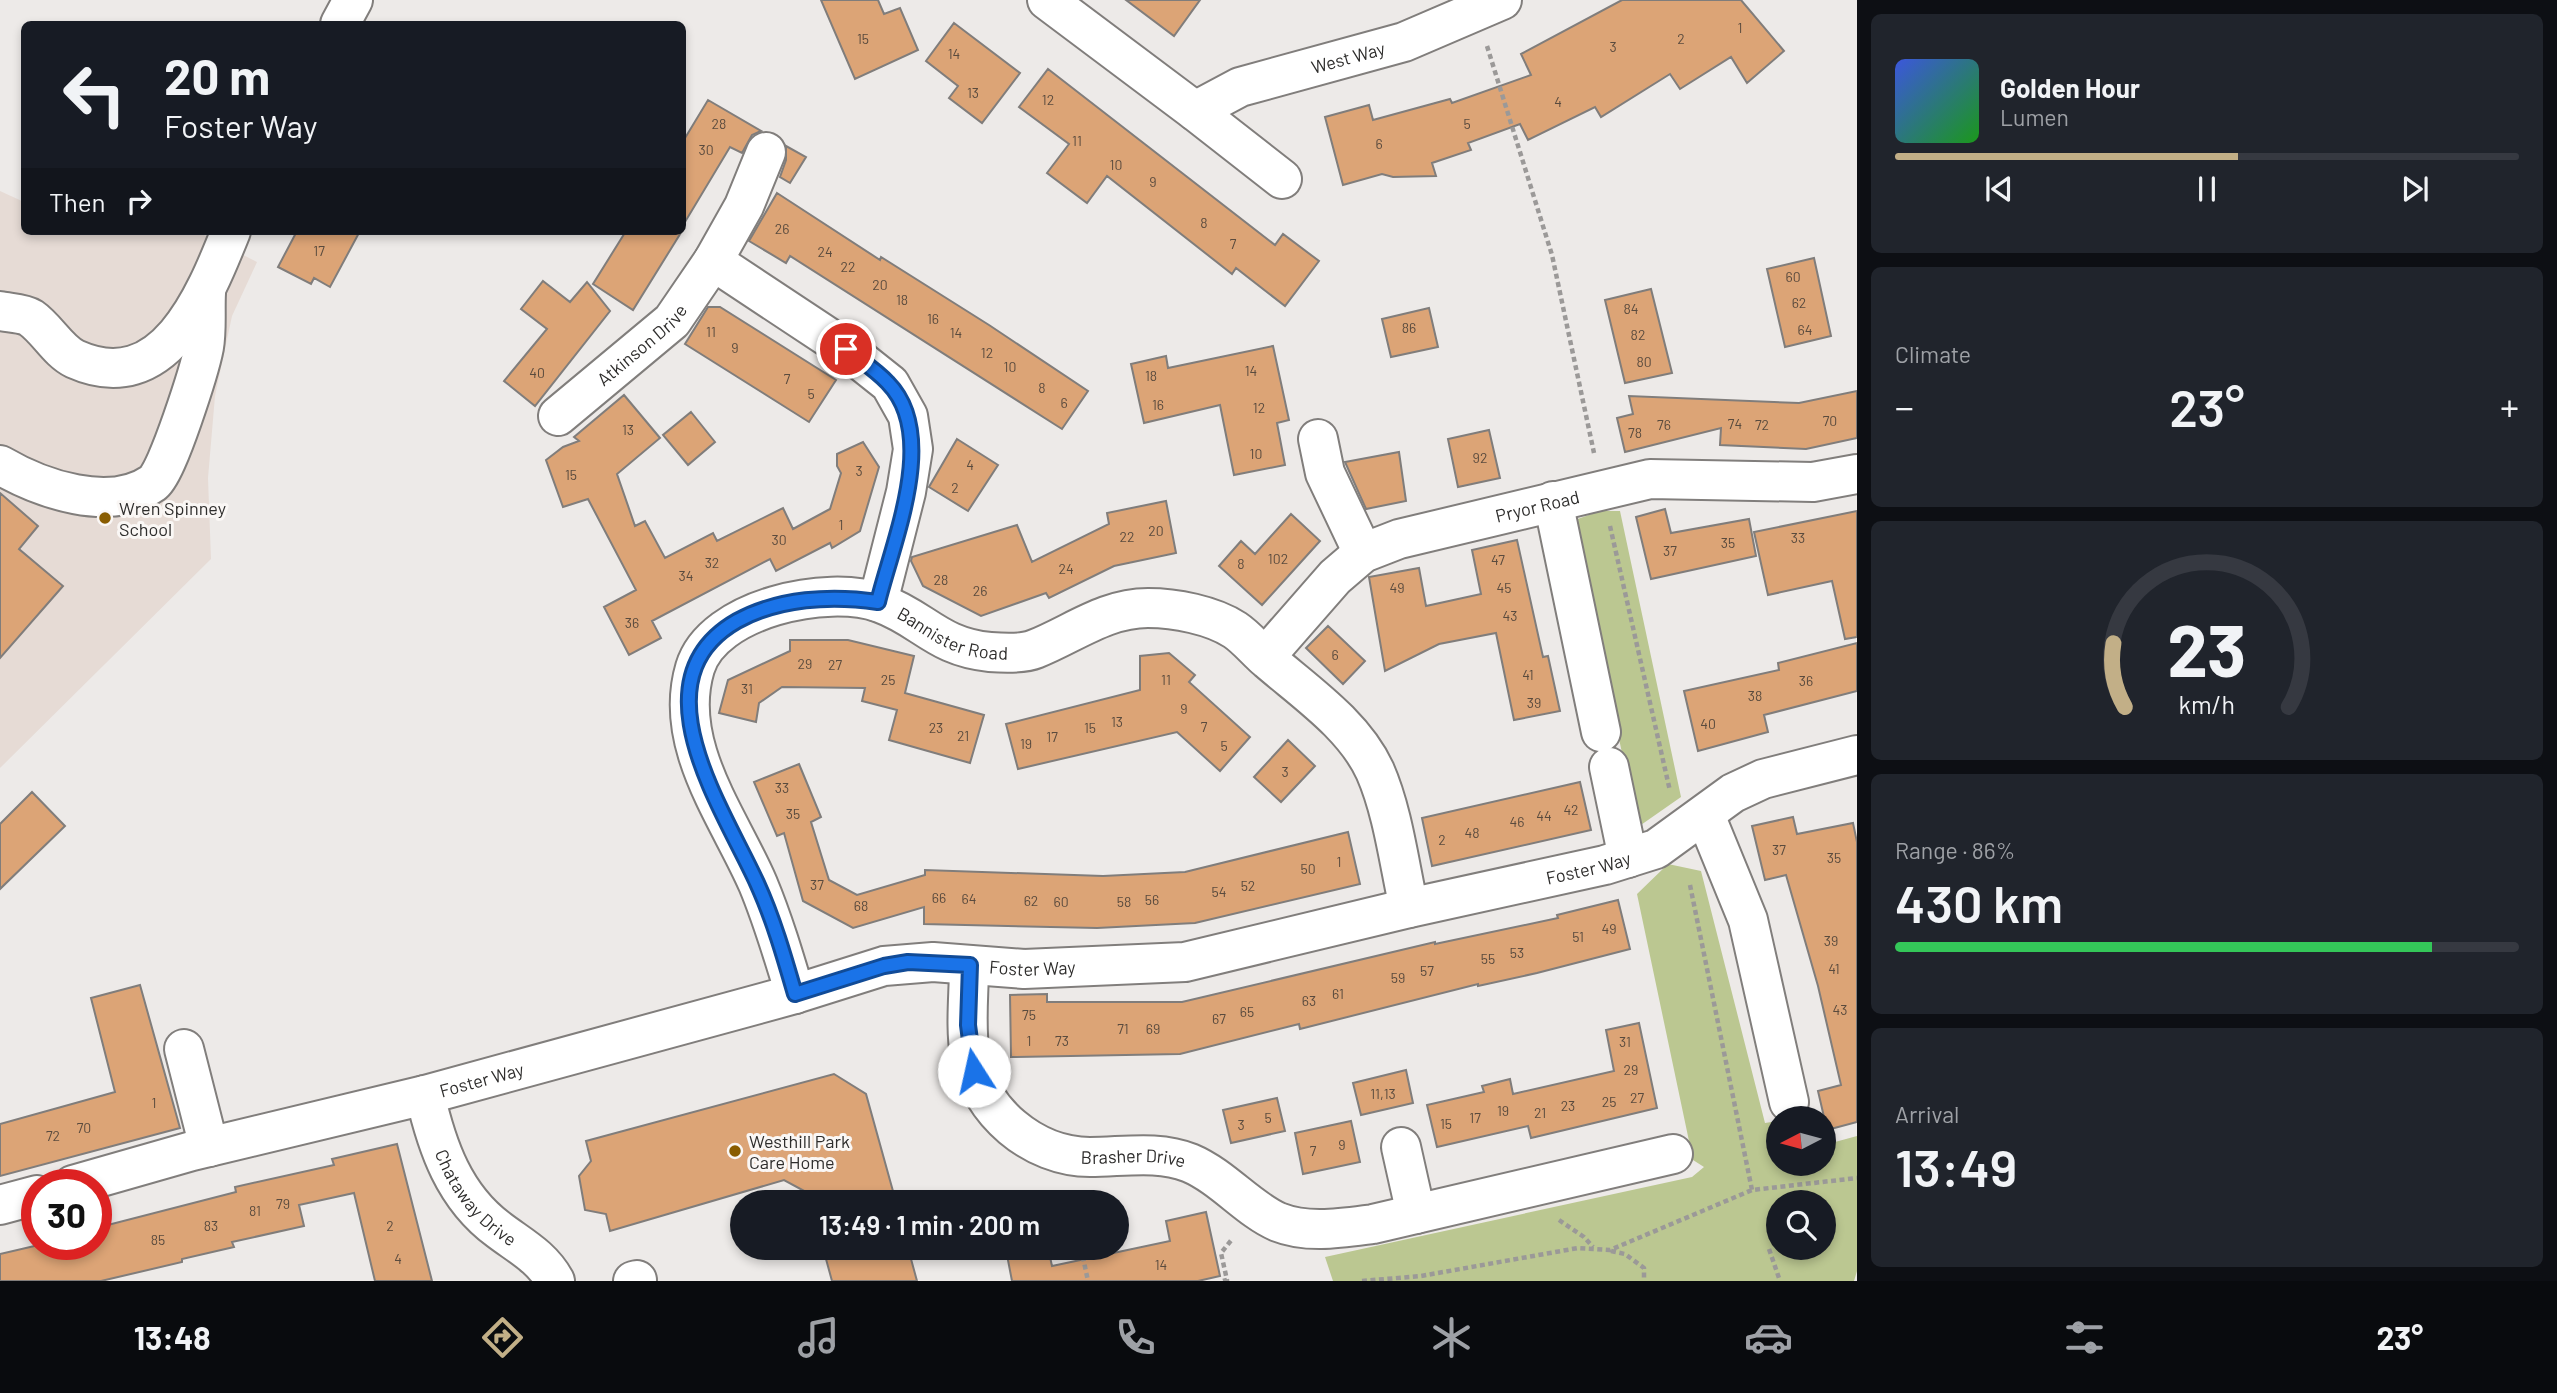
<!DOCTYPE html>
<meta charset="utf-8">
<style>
:root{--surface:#171b24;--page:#20242c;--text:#f1f3f6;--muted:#9ea1a6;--line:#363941;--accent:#c2af87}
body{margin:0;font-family:Barlow,sans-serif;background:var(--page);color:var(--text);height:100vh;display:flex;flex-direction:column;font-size:26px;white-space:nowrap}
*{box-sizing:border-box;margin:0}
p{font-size:23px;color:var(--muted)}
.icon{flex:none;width:38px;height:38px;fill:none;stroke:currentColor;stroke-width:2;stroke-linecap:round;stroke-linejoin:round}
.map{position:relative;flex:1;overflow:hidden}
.sheet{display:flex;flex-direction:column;gap:14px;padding:14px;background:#0d0f14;width:700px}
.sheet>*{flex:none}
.hud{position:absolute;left:21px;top:21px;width:665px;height:214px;border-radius:10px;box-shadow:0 4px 10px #0003;background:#171b24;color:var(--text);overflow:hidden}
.needle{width:46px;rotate:264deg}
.controls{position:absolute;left:1766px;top:1106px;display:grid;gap:14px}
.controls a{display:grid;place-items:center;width:70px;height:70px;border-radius:50%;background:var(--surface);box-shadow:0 4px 10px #0003;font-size:35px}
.speed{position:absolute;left:21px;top:1169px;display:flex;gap:14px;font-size:35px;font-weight:700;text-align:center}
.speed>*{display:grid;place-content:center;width:91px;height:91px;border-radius:50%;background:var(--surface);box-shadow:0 4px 10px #0003;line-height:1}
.speed .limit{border:10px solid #d22;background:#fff;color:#111}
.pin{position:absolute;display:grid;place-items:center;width:60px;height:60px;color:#fff;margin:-30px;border:4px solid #fff;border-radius:50%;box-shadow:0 2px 7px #0007}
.me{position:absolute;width:77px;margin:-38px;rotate:350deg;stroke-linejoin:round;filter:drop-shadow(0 0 5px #0008)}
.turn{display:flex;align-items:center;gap:24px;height:147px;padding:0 28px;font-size:32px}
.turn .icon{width:91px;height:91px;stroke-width:2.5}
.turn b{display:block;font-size:49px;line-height:60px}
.then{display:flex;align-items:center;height:66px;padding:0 28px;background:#0003;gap:14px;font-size:26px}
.big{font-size:52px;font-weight:600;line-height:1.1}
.sheet .tile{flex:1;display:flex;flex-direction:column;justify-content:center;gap:10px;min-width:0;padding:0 24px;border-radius:10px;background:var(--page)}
.sheet .dial{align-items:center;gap:0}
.dial svg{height:182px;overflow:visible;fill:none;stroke:var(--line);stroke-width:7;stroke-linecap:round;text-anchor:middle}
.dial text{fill:var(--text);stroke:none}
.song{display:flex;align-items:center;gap:21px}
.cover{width:84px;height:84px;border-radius:10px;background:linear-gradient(135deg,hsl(230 70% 55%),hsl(120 70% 35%))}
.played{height:7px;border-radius:4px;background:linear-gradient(90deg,var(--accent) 55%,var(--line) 55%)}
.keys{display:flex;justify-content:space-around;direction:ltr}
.heat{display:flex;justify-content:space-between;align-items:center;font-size:38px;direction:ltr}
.charge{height:10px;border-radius:5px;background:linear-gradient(90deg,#34c759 86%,var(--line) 0)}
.trip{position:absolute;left:730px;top:1190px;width:399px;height:70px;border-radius:35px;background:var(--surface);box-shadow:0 4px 10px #0003;font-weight:600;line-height:70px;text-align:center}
.menu{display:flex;height:112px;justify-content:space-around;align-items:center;background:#090b0e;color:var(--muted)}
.menu .icon{width:49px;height:49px}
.menu .current{color:var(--accent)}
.menu b{font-size:32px;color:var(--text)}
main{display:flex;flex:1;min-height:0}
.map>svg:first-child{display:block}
.built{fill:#e6dbd5}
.green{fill:#bbc791;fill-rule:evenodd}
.building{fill:#dca476;stroke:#807d7b;stroke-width:2}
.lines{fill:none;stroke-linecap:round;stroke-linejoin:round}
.minor-casing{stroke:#817e7c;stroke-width:42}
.path{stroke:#9b9998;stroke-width:4.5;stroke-dasharray:5 3.5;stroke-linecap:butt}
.minor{stroke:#fff;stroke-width:38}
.route-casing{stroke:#114b97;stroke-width:18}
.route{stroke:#1a73e8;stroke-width:12}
.poi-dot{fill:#895c00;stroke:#faf7f5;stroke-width:2.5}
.labels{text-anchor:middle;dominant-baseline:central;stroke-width:6;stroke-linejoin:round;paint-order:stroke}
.number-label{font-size:14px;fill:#5a4b3e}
.street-label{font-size:18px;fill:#2e2d2c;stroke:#faf7f5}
.poi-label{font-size:18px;fill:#2e2d2c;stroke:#faf7f5;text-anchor:start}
</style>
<main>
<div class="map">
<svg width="1857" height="1281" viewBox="0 0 1857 1281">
<rect width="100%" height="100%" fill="#edeae8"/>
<path class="built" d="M0 191 24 202V231H196L257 262 232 316 215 396 208 478 211 559 0 768Z"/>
<path class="green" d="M1600 511H1620L1681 797 1638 827 1572 521Z
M1668 864 1701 871 1765 1123 1778 1121V1164H1824V1145L1857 1136V1271L1854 1281H1333L1325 1257 1692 1177 1704 1167 1693 1160 1637 894ZM1778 1202H1824V1248H1778Z"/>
<path class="building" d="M821 0H878L884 14 900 8 918 50 855 79Z
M1126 0H1200L1174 36Z
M1622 0H1741L1784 51 1747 83 1731 57 1680 89 1670 74 1601 117 1595 107 1528 140 1520 124 1468 143 1471 150 1432 163 1436 176 1393 177 1382 174 1343 185 1325 117 1369 105 1373 120 1450 99 1452 103 1531 75 1521 54Z
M954 23 1020 73 982 123 949 98 958 86 926 61Z
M1048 69 1275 245 1283 234 1319 261 1285 306 1236 268 1232 274 1107 176 1087 203 1047 173 1069 144 1019 107Z
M708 100 761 131 752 135 742 153 730 147 682 227V143Z
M786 146 806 157 790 183 780 177 786 160Z
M777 193 880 260 881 257 989 325 1088 391 1062 429 790 256 786 263 749 241Z
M297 231H360L330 287 314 278 311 284 278 267Z
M626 231H682L633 310 593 284Z
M1814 258 1831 336 1785 347 1767 269Z
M543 281 570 302 587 282 610 311 535 406 504 381 547 329 521 309Z
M1651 289 1672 373 1625 383 1605 300Z
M708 307H720L836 380 809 422 685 344Z
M1429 308 1438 347 1391 357 1382 319Z
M1273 346 1289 420 1277 423 1285 465 1234 475 1220 405 1144 423 1131 364 1166 356 1168 368Z
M1857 391V438L1806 449 1720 445 1721 428 1625 452 1617 418 1633 414 1629 396 1799 403Z
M624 395 660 438 617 474 635 526 645 521 665 558 713 533 717 541 783 508 793 529 830 509 841 473 837 466V454L863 442 879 467 860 531 832 548 830 543 776 571 770 559 652 621 661 638 629 655 604 607 636 590 588 499 563 507 546 460 563 447 579 441 574 437Z
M691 412 715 442 688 465 663 435Z
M1489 430 1500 478 1458 487 1448 439Z
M957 439 998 465 968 511 929 487Z
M1399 452 1406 501 1366 509 1345 462Z
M0 493 38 526 19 549 63 586 0 658Z
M1166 501 1176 553 1114 566 1049 598 1046 593 981 616 923 586 911 561 912 557 1017 525 1032 562 1109 524 1107 513Z
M1665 509 1671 533 1749 519 1756 556 1651 579 1636 517Z
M1857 511V637L1845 639 1832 581 1768 595 1754 532Z
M1291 514 1320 541 1262 605 1219 566 1241 541 1255 554Z
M1517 540 1543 657 1548 656 1560 711 1514 720 1496 633 1439 644 1385 671 1369 577 1419 568 1426 606 1481 594 1472 550Z
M1328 626 1365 661 1343 684 1306 648Z
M790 640H848L914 656 905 693 984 715 970 763 889 740 897 710 862 701 865 688 782 687 759 703 756 722 719 713 728 680 790 651Z
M1857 643V691L1764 715 1768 732 1698 751 1684 691 1779 670 1778 663Z
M1169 653 1195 675 1189 682 1250 737 1220 771 1177 732 1018 769 1006 724 1140 690V656Z
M1288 740 1315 766 1281 802 1254 777Z
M799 764 821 817 811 822 829 880 857 895 925 875V870L1103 876 1185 872 1348 832 1360 884 1195 923 1097 928 924 924V907L853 928 803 901 784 833 777 836 754 782Z
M1580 782 1591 830 1432 866 1422 818Z
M32 792 65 826 0 889V824Z
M1793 817 1797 834 1853 823 1857 842V1122L1827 1130 1818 1091 1841 1085 1818 986 1786 875 1765 880 1752 826Z
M1618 900 1630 949 1537 973 1478 986V984L1300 1029 1299 1024 1180 1054 1011 1057 1010 995 1047 994V1002H1182L1435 942V944L1558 918 1557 915Z
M140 985 180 1128 0 1176V1124L115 1092 91 998Z
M1639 1023 1657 1108 1531 1138 1528 1126 1437 1147 1427 1105 1484 1092 1482 1086 1510 1079 1513 1094 1614 1071 1606 1030Z
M1406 1070 1413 1103 1361 1115 1353 1083Z
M834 1074 866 1094 896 1202H811L808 1193 784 1180 610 1231 606 1214 585 1210 579 1176 591 1161 586 1141Z
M1277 1098 1285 1131 1231 1143 1223 1110Z
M1351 1121 1360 1162 1303 1174 1295 1133Z
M397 1144 432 1281H375L354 1193 299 1205 304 1226 232 1242 234 1247 182 1259V1262L101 1281H0V1254L43 1244H96V1228L236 1192 235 1187 334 1165 332 1159Z
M1206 1212 1220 1276 1198 1281H1012L1007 1255 1048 1248 1052 1266 1170 1241 1166 1221Z
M823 1248H908L917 1281H832Z"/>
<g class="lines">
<defs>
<g id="minor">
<path id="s1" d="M1047 0 1195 111 1240 87 1404 42 1502 0"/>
<path d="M340 24 353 0"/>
<path d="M1195 111 1282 179"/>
<path d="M713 261 846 349 890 384 908 416 913 449 906 492 878 602"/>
<path d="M0 311C9 313 23 313 31 318 47 329 58 351 75 359 164 399 205 296 231 231"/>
<path id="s2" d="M558 416 672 321 713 261 744 206 766 152"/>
<path d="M1318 439 1325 473 1363 553"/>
<path d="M0 465C41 489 110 513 153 483 167 474 200 368 204 347 207 330 205 311 206 293"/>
<path d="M1553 501 1601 732"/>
<path id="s3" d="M1265 657 1335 577 1363 553 1399 539 1650 479 1813 482 1857 474"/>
<path d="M1609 767 1628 858"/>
<path d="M1705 815 1748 920 1789 1102"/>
<path id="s4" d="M969 965C969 995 965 1026 970 1056 979 1111 1033 1157 1090 1157 1123 1157 1158 1150 1190 1163 1223 1177 1248 1209 1278 1222 1308 1234 1342 1228 1373 1224L1673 1154"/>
<path id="s5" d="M795 994C784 957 773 920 758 884 729 817 672 745 695 668 713 608 828 584 880 603 924 619 937 647 990 652 1003 653 1023 654 1035 649 1073 634 1105 608 1148 608 1175 608 1212 615 1235 630 1247 638 1257 651 1268 660 1305 692 1354 725 1375 771 1393 812 1399 863 1409 908"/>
<path d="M184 1049 209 1147"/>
<path id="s6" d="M425 1095C437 1147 454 1197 499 1230 520 1246 542 1257 555 1281"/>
<path d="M1401 1147 1416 1214"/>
<path id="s7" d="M73 1185 192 1151 425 1095 795 994 884 966 933 962 1024 969 1185 962 1409 908 1605 865 1656 849 1733 793 1763 779 1857 755"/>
<path d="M0 1205 37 1195"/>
<path d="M633 1281 637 1280"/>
</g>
</defs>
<use href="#minor" class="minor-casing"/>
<path class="path" d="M1487 46 1552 255 1594 453
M1610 526 1670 791
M1690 885 1752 1190
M1559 1220 1584 1237 1593 1247
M1081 1248 1088 1281
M1769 1249 1780 1281
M1611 1251 1625 1254 1644 1268V1281
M1223 1281 1227 1280 1221 1253 1233 1238
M1362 1281 1421 1276 1578 1248 1610 1250 1752 1190 1857 1178"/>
<use href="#minor" class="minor"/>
</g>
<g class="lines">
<defs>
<path id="route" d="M846 349C860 360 876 370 888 383 939 435 893 541 878 602 831 595 779 598 737 621 634 680 723 808 757 883 773 918 784 956 795 994L884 966 908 962 970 965 968 1025 974 1071"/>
</defs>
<use href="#route" class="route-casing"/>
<use href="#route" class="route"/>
</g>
<g class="poi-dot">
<circle cx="105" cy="518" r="7"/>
<circle cx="735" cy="1151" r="7"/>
</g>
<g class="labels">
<g class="number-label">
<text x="1740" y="27">1</text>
<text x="863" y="38">15</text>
<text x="1681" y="38">2</text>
<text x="1613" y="46">3</text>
<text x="954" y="53">14</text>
<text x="973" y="92">13</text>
<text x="1048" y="99">12</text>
<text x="1558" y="101">4</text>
<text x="719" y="123">28</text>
<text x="1467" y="123">5</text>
<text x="1077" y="140">11</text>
<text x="1379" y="143">6</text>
<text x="706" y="149">30</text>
<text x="1116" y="164">10</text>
<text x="1153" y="181">9</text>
<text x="1204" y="222">8</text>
<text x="782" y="228">26</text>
<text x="1233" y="243">7</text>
<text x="319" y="250">17</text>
<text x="825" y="251">24</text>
<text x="848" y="266">22</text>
<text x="1793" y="276">60</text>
<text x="880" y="284">20</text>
<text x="902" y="299">18</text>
<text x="1799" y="302">62</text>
<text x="1631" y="308">84</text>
<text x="933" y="318">16</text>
<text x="1409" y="327">86</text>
<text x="1805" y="329">64</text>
<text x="711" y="331">11</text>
<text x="956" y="332">14</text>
<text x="1638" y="334">82</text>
<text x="735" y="347">9</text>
<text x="987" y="352">12</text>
<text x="1644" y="361">80</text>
<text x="1010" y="366">10</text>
<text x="1251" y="370">14</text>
<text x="537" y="372">40</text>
<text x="1151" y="375">18</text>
<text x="787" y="378">7</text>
<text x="1042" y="387">8</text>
<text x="811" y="393">5</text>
<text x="1064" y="402">6</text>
<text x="1158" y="404">16</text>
<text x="1259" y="407">12</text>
<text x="1830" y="420">70</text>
<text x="1735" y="423">74</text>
<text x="1664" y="424">76</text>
<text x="1762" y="424">72</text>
<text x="628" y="429">13</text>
<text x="1635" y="432">78</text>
<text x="1256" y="453">10</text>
<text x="1480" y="457">92</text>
<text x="970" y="464">4</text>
<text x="859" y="470">3</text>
<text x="571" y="474">15</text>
<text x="955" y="487">2</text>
<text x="841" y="524">1</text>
<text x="1156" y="530">20</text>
<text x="1127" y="536">22</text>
<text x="1798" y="537">33</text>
<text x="779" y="539">30</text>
<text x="1728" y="542">35</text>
<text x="1670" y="550">37</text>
<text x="1278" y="558">102</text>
<text x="1498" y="559">47</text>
<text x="712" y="562">32</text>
<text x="1241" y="563">8</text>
<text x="1066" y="568">24</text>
<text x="686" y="575">34</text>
<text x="941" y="579">28</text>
<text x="1397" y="587">49</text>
<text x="1504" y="587">45</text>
<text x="980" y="590">26</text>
<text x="1510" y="615">43</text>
<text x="632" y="622">36</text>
<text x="1335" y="654">6</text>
<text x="805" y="663">29</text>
<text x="835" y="664">27</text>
<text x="1528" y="674">41</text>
<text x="888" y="679">25</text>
<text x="1166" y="679">11</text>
<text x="1806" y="680">36</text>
<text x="747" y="688">31</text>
<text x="1755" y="695">38</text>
<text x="1534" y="702">39</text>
<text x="1184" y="708">9</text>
<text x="1117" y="721">13</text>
<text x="1708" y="723">40</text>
<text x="1204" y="726">7</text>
<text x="936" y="727">23</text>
<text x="1090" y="727">15</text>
<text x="963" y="735">21</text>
<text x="1052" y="736">17</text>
<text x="1026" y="743">19</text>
<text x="1224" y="745">5</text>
<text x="1285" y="771">3</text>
<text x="782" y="787">33</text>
<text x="1571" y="809">42</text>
<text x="793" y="813">35</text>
<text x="1544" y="815">44</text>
<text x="1517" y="821">46</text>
<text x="1472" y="832">48</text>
<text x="1442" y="839">2</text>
<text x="1779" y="849">37</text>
<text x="1834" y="857">35</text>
<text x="1339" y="861">1</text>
<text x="1308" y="868">50</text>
<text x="817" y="884">37</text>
<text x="1248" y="885">52</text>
<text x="1219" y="891">54</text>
<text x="939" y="897">66</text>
<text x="969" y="898">64</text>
<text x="1152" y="899">56</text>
<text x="1031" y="900">62</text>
<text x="1061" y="901">60</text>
<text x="1124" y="901">58</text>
<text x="861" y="905">68</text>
<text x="1609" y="928">49</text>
<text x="1578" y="936">51</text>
<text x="1831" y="940">39</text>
<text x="1517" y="952">53</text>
<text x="1488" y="958">55</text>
<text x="1834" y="968">41</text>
<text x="1427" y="970">57</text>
<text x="1398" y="977">59</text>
<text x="1338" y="993">61</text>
<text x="1309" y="1000">63</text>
<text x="1840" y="1009">43</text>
<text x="1247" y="1011">65</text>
<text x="1029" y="1014">75</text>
<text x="1219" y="1018">67</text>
<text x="1123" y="1028">71</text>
<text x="1153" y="1028">69</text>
<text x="1029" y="1040">1</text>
<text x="1062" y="1040">73</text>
<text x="1625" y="1041">31</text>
<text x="1631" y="1069">29</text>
<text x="1383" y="1093">11,13</text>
<text x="1637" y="1097">27</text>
<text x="1609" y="1101">25</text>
<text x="154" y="1102">1</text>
<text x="1568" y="1105">23</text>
<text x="1503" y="1110">19</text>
<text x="1540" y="1112">21</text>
<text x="1268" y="1117">5</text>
<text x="1475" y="1117">17</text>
<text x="1446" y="1123">15</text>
<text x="1241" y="1124">3</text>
<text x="84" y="1127">70</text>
<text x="53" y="1135">72</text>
<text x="1342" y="1144">9</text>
<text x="1313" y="1150">7</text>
<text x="283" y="1203">79</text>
<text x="255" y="1210">81</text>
<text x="211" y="1225">83</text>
<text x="390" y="1225">2</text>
<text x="158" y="1239">85</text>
<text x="398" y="1258">4</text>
<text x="1161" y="1264">14</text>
</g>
<g class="street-label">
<text stroke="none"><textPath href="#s1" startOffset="348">West Way</textPath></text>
<text stroke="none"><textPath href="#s2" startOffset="110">Atkinson Drive</textPath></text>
<text stroke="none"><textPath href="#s3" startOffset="324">Pryor Road</textPath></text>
<text stroke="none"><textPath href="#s5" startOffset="639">Bannister Road</textPath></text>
<text stroke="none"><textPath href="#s7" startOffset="1556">Foster Way</textPath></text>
<text stroke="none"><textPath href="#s7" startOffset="989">Foster Way</textPath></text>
<text stroke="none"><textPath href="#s7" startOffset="422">Foster Way</textPath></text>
<text stroke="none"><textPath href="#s4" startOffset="304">Brasher Drive</textPath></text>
<text stroke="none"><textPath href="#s6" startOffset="117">Chataway Drive</textPath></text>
</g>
<g class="poi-label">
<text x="119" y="508">Wren Spinney<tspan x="119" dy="21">School</tspan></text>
<text x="749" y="1141">Westhill Park<tspan x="749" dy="21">Care Home</tspan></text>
</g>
</g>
</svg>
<div class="controls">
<a><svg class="needle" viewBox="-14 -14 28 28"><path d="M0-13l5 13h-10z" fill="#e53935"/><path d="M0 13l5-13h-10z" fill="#9ea1a6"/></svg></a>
<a><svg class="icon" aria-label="search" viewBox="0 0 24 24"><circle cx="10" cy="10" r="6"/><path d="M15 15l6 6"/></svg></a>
</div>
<div class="speed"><div class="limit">30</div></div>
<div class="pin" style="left:846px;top:349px;background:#d93025"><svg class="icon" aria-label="arrive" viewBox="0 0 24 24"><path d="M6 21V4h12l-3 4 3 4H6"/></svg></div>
<svg class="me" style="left:974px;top:1071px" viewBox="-20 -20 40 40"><circle r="19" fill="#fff"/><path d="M0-13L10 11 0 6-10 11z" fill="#1a73e8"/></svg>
<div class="trip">13:49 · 1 min · 200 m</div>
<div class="hud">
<div class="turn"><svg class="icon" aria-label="left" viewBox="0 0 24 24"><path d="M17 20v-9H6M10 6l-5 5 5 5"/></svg><div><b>20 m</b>Foster Way</div></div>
<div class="then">Then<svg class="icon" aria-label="right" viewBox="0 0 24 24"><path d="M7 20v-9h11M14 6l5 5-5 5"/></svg></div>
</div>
</div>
<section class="sheet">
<div class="tile">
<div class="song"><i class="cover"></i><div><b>Golden Hour</b><p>Lumen</p></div></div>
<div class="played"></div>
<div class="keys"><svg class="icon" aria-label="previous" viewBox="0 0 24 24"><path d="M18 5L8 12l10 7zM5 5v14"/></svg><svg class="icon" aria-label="pause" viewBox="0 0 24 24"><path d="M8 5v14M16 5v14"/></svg><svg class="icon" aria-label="next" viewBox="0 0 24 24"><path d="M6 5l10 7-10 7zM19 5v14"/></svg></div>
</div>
<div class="tile"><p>Climate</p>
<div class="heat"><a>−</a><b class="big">23°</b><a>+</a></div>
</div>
<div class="tile dial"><svg viewBox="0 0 100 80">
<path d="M14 69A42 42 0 1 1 86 69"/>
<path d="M14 69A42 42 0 0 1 9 41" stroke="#c2af87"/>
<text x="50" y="56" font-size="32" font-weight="700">23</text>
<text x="50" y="72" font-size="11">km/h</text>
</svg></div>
<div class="tile"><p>Range · 86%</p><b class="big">430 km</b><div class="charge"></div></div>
<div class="tile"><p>Arrival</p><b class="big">13:49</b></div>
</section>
</main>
<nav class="menu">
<b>13:48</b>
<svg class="icon current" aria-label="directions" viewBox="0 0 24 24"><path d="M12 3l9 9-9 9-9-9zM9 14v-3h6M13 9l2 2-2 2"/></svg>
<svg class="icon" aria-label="music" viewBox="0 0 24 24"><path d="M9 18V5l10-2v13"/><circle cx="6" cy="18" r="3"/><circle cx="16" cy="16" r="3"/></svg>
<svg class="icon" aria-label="phone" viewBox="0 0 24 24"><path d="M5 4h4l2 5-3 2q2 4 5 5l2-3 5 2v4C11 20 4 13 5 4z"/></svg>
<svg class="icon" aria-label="climate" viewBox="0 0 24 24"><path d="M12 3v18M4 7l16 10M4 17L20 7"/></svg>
<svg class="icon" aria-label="car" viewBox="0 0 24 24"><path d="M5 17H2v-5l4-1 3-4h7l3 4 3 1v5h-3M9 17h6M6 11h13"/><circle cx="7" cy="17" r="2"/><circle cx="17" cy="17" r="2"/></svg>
<svg class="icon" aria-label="filters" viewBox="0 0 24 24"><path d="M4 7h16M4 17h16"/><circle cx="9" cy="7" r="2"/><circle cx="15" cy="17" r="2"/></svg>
<b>23°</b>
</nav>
